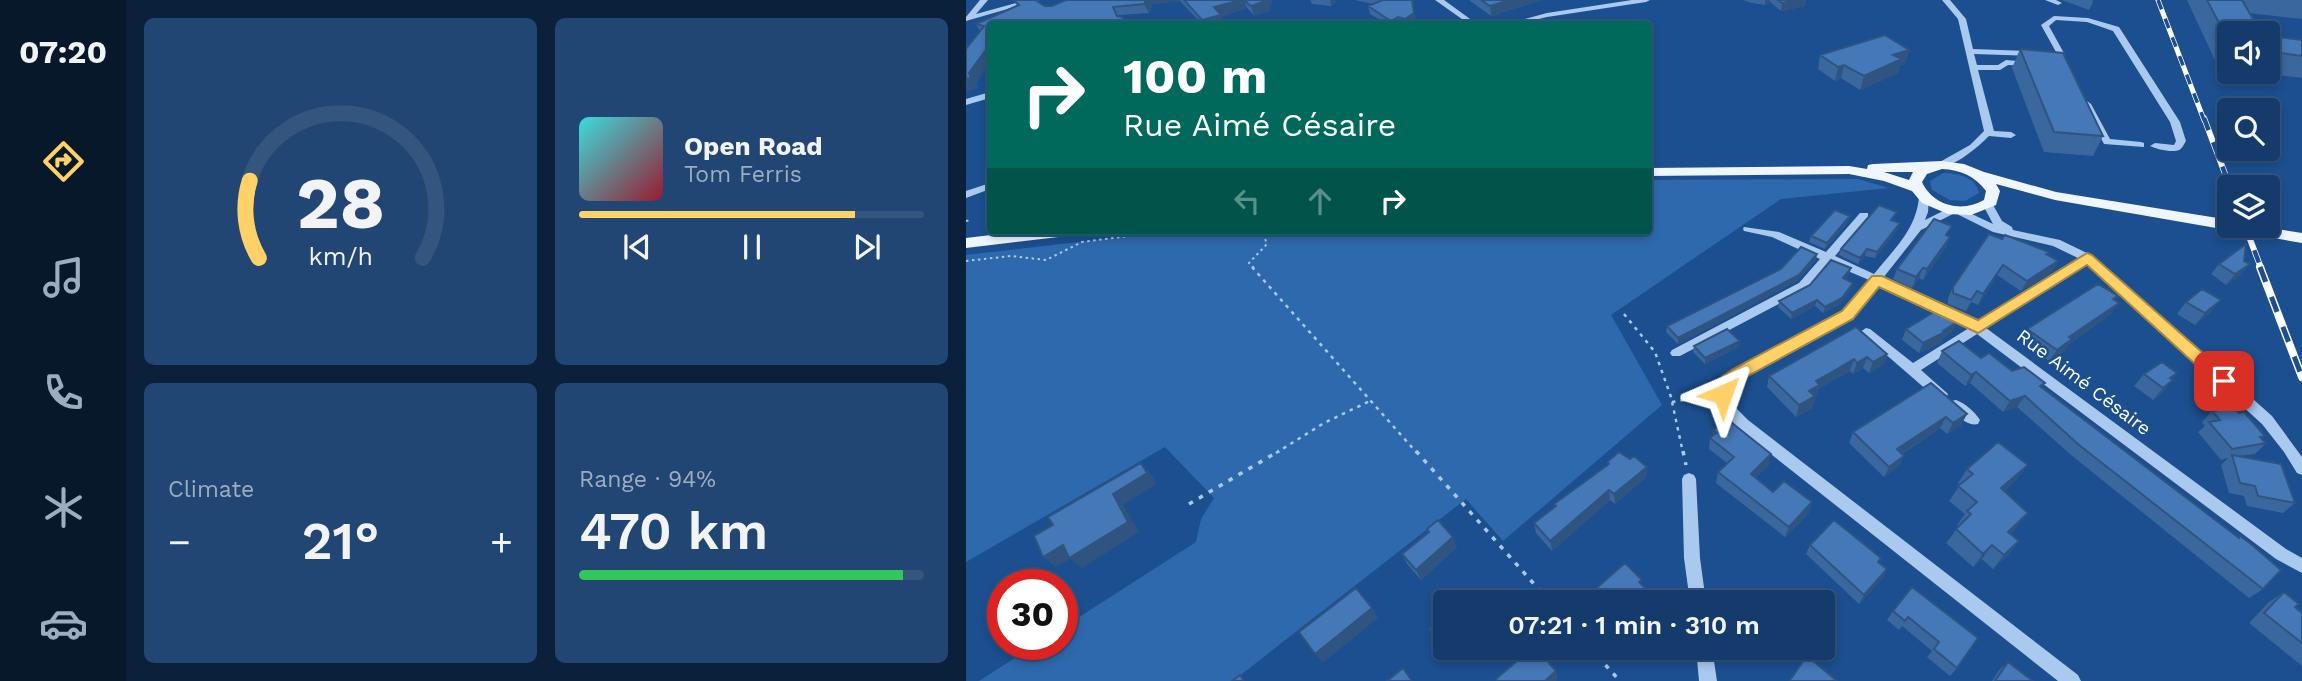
<!DOCTYPE html>
<meta charset="utf-8">
<style>
:root{--surface:#143b6b;--page:#214673;--text:#f1f3f6;--muted:#9dadc1;--line:#33557e;--accent:#ffd166}
body{margin:0;font-family:"Work Sans",sans-serif;background:var(--page);color:var(--text);height:100vh;display:flex;flex-direction:column;font-size:26px;white-space:nowrap}
*{box-sizing:border-box;margin:0}
p{font-size:23px;color:var(--muted)}
.icon{flex:none;width:38px;height:38px;fill:none;stroke:currentColor;stroke-width:2;stroke-linecap:round;stroke-linejoin:round}
.map{position:relative;flex:1;overflow:hidden}
.sheet{display:flex;flex-direction:column;gap:18px;padding:18px;background:#0b203b;width:840px}
.sheet>*{flex:none}
.banner{position:absolute;left:21px;top:21px;width:665px;height:214px;border-radius:7px;box-shadow:0 4px 10px #0003,0 0 0 2px var(--line);background:#00695c;color:#fff;overflow:hidden}
.controls{position:absolute;left:1251px;top:21px;display:grid;gap:14px}
.controls a{display:grid;place-items:center;width:63px;height:63px;border-radius:7px;background:var(--surface);box-shadow:0 4px 10px #0003,0 0 0 2px var(--line);font-size:35px}
.speed{position:absolute;left:21px;top:569px;display:flex;gap:14px;font-size:35px;font-weight:700;text-align:center}
.speed>*{display:grid;place-content:center;width:91px;height:91px;border-radius:50%;background:var(--surface);box-shadow:0 4px 10px #0003,0 0 0 2px var(--line);line-height:1}
.speed .limit{border:10px solid #d22;background:#fff;color:#111}
.pin{position:absolute;display:grid;place-items:center;width:60px;height:60px;color:#fff;margin:-30px;border-radius:14px;box-shadow:0 4px 10px #0006}
.me{position:absolute;width:77px;margin:-38px;rotate:43deg;stroke-linejoin:round;filter:drop-shadow(0 0 5px #0008)}
.turn{display:flex;align-items:center;gap:24px;height:147px;padding:0 21px;font-size:32px}
.turn .icon{width:91px;height:91px;stroke-width:2.5}
.turn b{display:block;font-size:49px;line-height:60px}
.lanes{display:flex;align-items:center;height:66px;padding:0 21px;background:#0003;justify-content:center;gap:35px;direction:ltr}
.lanes .off{opacity:.35}
.big{font-size:52px;font-weight:600;line-height:1.1}
.sheet .widget{flex:1;display:flex;flex-direction:column;justify-content:center;gap:10px;min-width:0;padding:0 24px;border-radius:10px;background:var(--page)}
.sheet .dial{align-items:center;gap:0}
.dial svg{height:182px;overflow:visible;fill:none;stroke:var(--line);stroke-width:7;stroke-linecap:round;text-anchor:middle}
.dial text{fill:var(--text);stroke:none}
.song{display:flex;align-items:center;gap:21px}
.cover{width:84px;height:84px;border-radius:10px;background:linear-gradient(135deg,hsl(180 70% 55%),hsl(350 70% 35%))}
.played{height:7px;border-radius:4px;background:linear-gradient(90deg,var(--accent) 80%,var(--line) 80%)}
.keys{display:flex;justify-content:space-around;direction:ltr}
.heat{display:flex;justify-content:space-between;align-items:center;font-size:38px;direction:ltr}
.charge{height:10px;border-radius:5px;background:linear-gradient(90deg,#34c759 94%,var(--line) 0)}
.sheet .tiles{flex:1;display:grid;gap:18px;grid-template-columns:repeat(2,1fr)}
.trip{position:absolute;left:467px;top:590px;width:402px;height:70px;border-radius:7px;background:var(--surface);box-shadow:0 4px 10px #0003,0 0 0 2px var(--line);font-weight:600;line-height:70px;text-align:center}
main{display:flex;flex:1;min-height:0}
.menu{display:flex;flex-direction:column;width:126px;justify-content:space-around;align-items:center;background:#08182b;color:var(--muted)}
.menu .icon{width:49px;height:49px}
.menu .on{color:var(--accent)}
.menu b{font-size:32px;color:var(--text)}
.map>svg:first-child{display:block}
.green{fill:#2e69ad}
.lines{fill:none;stroke-linecap:round;stroke-linejoin:round}
.path-far2{stroke:#a9c9ee;stroke-width:2;stroke-dasharray:2.5 3.5;stroke-linecap:butt}
.path-far1{stroke:#a9c9ee;stroke-width:2.5;stroke-dasharray:3.5 5;stroke-linecap:butt}
.path{stroke:#a9c9ee;stroke-width:3.5;stroke-dasharray:4.5 7;stroke-linecap:butt}
.minor{fill:#a9c9ee;fill-rule:evenodd}
.major{fill:#f0f6ff;fill-rule:evenodd}
.rail-far2-casing{stroke:#fff;stroke-width:5}
.rail-far1-casing{stroke:#fff;stroke-width:6}
.rail-casing{stroke:#fff;stroke-width:8}
.rail-far2{stroke:#1b4f8f;stroke-width:3.5;stroke-dasharray:10;stroke-linecap:butt}
.rail-far1{stroke:#1b4f8f;stroke-width:4.5;stroke-dasharray:13;stroke-linecap:butt}
.rail{stroke:#1b4f8f;stroke-width:5;stroke-dasharray:16;stroke-linecap:butt}
.wall{fill:#3a679d}
.shaded-wall{fill:#305480}
.building{fill:#4478b7;stroke:#305480;stroke-width:2}
.route{fill:#ffd166;stroke:#a68842;stroke-width:2}
.labels{text-anchor:middle;dominant-baseline:central;stroke-width:5;stroke-linejoin:round;paint-order:stroke}
.street-label{font-size:19px;fill:#fff;stroke:#1b4f8f}
</style>
<main>
<nav class="menu">
<b>07:20</b>
<svg class="icon on" aria-label="directions" viewBox="0 0 24 24"><path d="M12 3l9 9-9 9-9-9zM9 14v-3h6M13 9l2 2-2 2"/></svg>
<svg class="icon" aria-label="music" viewBox="0 0 24 24"><path d="M9 18V5l10-2v13"/><circle cx="6" cy="18" r="3"/><circle cx="16" cy="16" r="3"/></svg>
<svg class="icon" aria-label="phone" viewBox="0 0 24 24"><path d="M5 4h4l2 5-3 2q2 4 5 5l2-3 5 2v4C11 20 4 13 5 4z"/></svg>
<svg class="icon" aria-label="climate" viewBox="0 0 24 24"><path d="M12 3v18M4 7l16 10M4 17L20 7"/></svg>
<svg class="icon" aria-label="car" viewBox="0 0 24 24"><path d="M5 17H2v-5l4-1 3-4h7l3 4 3 1v5h-3M9 17h6M6 11h13"/><circle cx="7" cy="17" r="2"/><circle cx="17" cy="17" r="2"/></svg>
</nav>
<section class="sheet">
<div class="tiles">
<div class="widget dial"><svg viewBox="0 0 100 80">
<path d="M14 69A42 42 0 1 1 86 69"/>
<path d="M14 69A42 42 0 0 1 10 35" stroke="#ffd166"/>
<text x="50" y="56" font-size="32" font-weight="700">28</text>
<text x="50" y="72" font-size="11">km/h</text>
</svg></div>
<div class="widget">
<div class="song"><i class="cover"></i><div><b>Open Road</b><p>Tom Ferris</p></div></div>
<div class="played"></div>
<div class="keys"><svg class="icon" aria-label="previous" viewBox="0 0 24 24"><path d="M18 5L8 12l10 7zM5 5v14"/></svg><svg class="icon" aria-label="pause" viewBox="0 0 24 24"><path d="M8 5v14M16 5v14"/></svg><svg class="icon" aria-label="next" viewBox="0 0 24 24"><path d="M6 5l10 7-10 7zM19 5v14"/></svg></div>
</div>
<div class="widget"><p>Climate</p>
<div class="heat"><a>−</a><b class="big">21°</b><a>+</a></div>
</div>
<div class="widget"><p>Range · 94%</p><b class="big">470 km</b><div class="charge"></div></div>
</div>
</section>
<div class="map">
<svg width="1336" height="681" viewBox="0 0 1336 681">
<rect width="100%" height="100%" fill="#1b4f8f"/>
<path class="green" d="M977 173C992 173 1010 177 1013 193L999 201 984 200 966 190 964 181Z
M892 179 923 188 815 199 645 315 696 405 537 541 500 499 267 681H13L71 644H96V628L230 542 235 519 248 498 199 447 0 562V255L207 231H682V180Z"/>
<g class="lines">
<path class="path-far2" d="M0 221 5 220
M0 261 45 256 80 260 116 242 203 231
M288 268 283 263 301 244 296 231"/>
<path class="path-far1" d="M286 267 451 453
M658 314 689 352 705 397 717 453
M706 402 743 396
M310 453 358 423 406 400"/>
<path class="path" d="M450 451 584 602
M717 451 720 465
M223 504 313 451
M624 648 654 681"/>
<path class="minor" d="M14 0H22L10 14 61 0H73L0 21V17Z
M469 0H478L511 24H503Z
M666 0H684L680 2 581 17 552 24H541L581 13Z
M976 0H984L1000 19 1007 49 1090 52 1075 25 1088 16 1122 18 1153 27 1214 122 1220 141C1218 144 1216 149 1213 150 1206 153 1190 149 1184 146L1189 143 1208 145 1210 141 1204 122 1147 31 1121 22 1090 20 1083 26 1099 55 1098 57 1008 54 1011 65H1032L1040 60 1063 62 1067 64 1063 66 1042 65 1034 70H1012L1028 131 1045 132 1050 135 1045 138 1023 136C1012 147 988 168 972 167V163L1004 145 1018 131 992 19Z
M1079 0H1090L1096 3 1092 5Z
M192 20 199 24H158L162 22Z
M24 92V98L0 105V99Z
M1121 101 1125 104 1144 139 1175 142 1178 143V147L1138 144 1117 104Z
M24 183V189L0 198V191Z
M958 194 963 197 962 212 959 220 983 208 991 207 1027 224 1017 205 1022 202 1026 203 1036 221 1046 227 1047 230 1094 240 1125 255 1306 416 1336 457V475L1331 473 1318 452 1296 424 1120 264 1020 328 1320 549 1336 558V573L1310 559 1011 334 955 370 982 394 980 398H970L894 332 900 328 904 329 947 363 1003 328 994 321 912 284 885 318 778 376 765 389V403L782 420 1112 675 1115 681H1092L772 428 752 405V387L768 370 877 312 903 280 863 263 841 289 714 356H706L704 353 706 350 833 283 854 259 806 237 778 231 777 229 778 227 813 232 860 252 894 213H902V217L869 256 908 274C928 249 950 230 953 197ZM989 213 1027 232 1087 246 1112 258 1012 322 1002 315 917 278 955 230Z
M990 400C999 403 1009 412 1014 420L1012 424C1001 427 989 414 983 405L985 401Z
M723 473 728 475 730 479 734 558 740 602H724L718 558 716 479 718 475Z
M730 648H746L751 681H733Z"/>
<path class="major" d="M976 161 998 164 1018 172 1090 192 1264 220V226H1293L1336 233V243L1089 200 1030 184 1034 191 1030 205 1005 215 982 214 956 203 946 191 918 181 883 174 682 176V168L883 166 901 169 902 165 907 164ZM976 169C995 170 1009 176 1020 191L1018 200C996 213 967 206 956 182L961 174ZM918 172H947L943 180Z
M59 231H109L101 236 0 248V238Z"/>
<defs>
<path id="rail-far2" d="M1192 0 1238 120"/>
<path id="rail-far1" d="M1238 118 1264 187
M1279 226 1295 268"/>
<path id="rail" d="M1294 267 1336 377"/>
</defs>
<use href="#rail-far2" class="rail-far2-casing"/>
<use href="#rail-far1" class="rail-far1-casing"/>
<use href="#rail" class="rail-casing"/>
<use href="#rail-far2" class="rail-far2"/>
<use href="#rail-far1" class="rail-far1"/>
<use href="#rail" class="rail"/>
</g>
<path class="wall" d="M100 0H306L304 11 288 15 281 8 256 16 259 24H236L214 1 187 4 183 13 24 24 10 83 12 88 0 91 14 31 10 24 51 5 48 1 86 6Z
M344 0H371L365 6 346 4Z
M389 0H447L449 21 444 24H421L404 14 402 6 407 4Z
M503 0H576L525 16Z
M776 0H840L839 6 815 11 804 2 799 5 786 3Z
M1096 0H1126L1127 2 1123 10Z
M1221 0H1336V19L1283 13 1264 33V68L1252 67Z
M1302 36 1336 40V78L1288 72H1302Z
M1054 49 1137 136 1127 156 1078 152 1046 68Z
M943 50 939 64 934 65 932 73 894 90 875 78 869 81 852 69 854 55Z
M929 218 927 220 934 223 932 229 909 258 899 256 892 264 873 255 875 249Z
M882 222 859 249 843 242 845 236Z
M1023 234 1082 255 1092 261 1086 272 1055 291 1031 275 1012 305 1005 302 1000 311 982 304V298L987 287Z
M983 236 984 237 980 247 957 280 953 278 946 288 927 279 931 269Z
M850 260 831 281 712 344 700 332 701 326Z
M1278 261 1275 275 1260 285 1245 274 1253 264Z
M885 268 883 274 879 280 885 289 874 304 857 313 849 306 825 319 812 307 813 301 844 285Z
M1149 301 1145 314 1103 344 1099 351 1083 361 1054 340 1061 329Z
M1220 302 1245 312 1229 325 1211 314Z
M890 327 921 354 917 365 903 373 897 368 887 374 884 371 852 389 846 408 830 417 801 387 803 376Z
M940 329 986 332 976 339 975 343 953 353 936 340Z
M728 346 773 347 739 364 727 352Z
M976 351 1015 358 1046 371 1079 383 1076 387 1297 589 1283 598 1105 455 1051 407 1037 412 1004 383 999 386 971 363Z
M1211 373 1197 392 1187 400 1168 386 1178 374Z
M1246 411 1296 439 1300 443 1289 454 1273 456 1329 503 1317 513 1281 506 1278 496 1263 493 1255 465 1262 458 1255 460 1232 432 1239 426 1236 422Z
M1001 414 995 425 981 434 974 428 936 454 938 456 933 466 918 477 883 443 887 432Z
M747 430 803 465 789 478 807 492 846 502 843 513 819 537 750 483 752 472 761 463 743 449 744 438 747 436Z
M641 462 681 467 680 477 649 504 644 500 586 551 570 533 568 523 589 507 588 504 641 465Z
M1062 465 1051 479 1038 491 1051 527 1044 534 1053 541 1042 555 1027 569 1016 559 1007 567 980 543 993 526 991 525 999 514 983 501 994 485 992 483 1001 469Z
M461 529 491 547 455 580 441 564 436 554 462 533Z
M844 545 915 558 912 562 921 569 916 579 893 604 840 554Z
M676 585 690 602H626L625 593Z
M1318 592 1329 607 1336 613V666L1283 623 1303 602Z
M927 611 1012 638 991 668 984 676 961 657 966 651 936 626 933 630 921 620Z
M480 616 482 657 468 638 463 629Z
M495 648H514L510 651 498 650Z
M781 648H807L800 660Z
M1042 662 1067 681H1026L1033 670Z"/>
<path class="shaded-wall" d="M180 0H214V1L187 4 183 13 178 4Z
M275 0H278L281 8 256 16 259 24H238L236 20 248 7Z
M301 0H306L304 11 288 15 285 6Z
M364 0H371L365 6Z
M446 0 449 21 444 24H440L439 19Z
M544 0H576L525 16 524 6Z
M799 0H804V2L799 5Z
M832 0H840L839 6 815 11 816 3Z
M432 17 434 24H426L425 21Z
M24 44V62L10 83 12 88 0 91V79Z
M943 50 939 64 934 65 932 73 894 90 898 76 927 55Z
M878 65 875 78 869 81 872 67Z
M884 216 882 222 859 249 861 243Z
M934 223 932 229 909 258 911 252Z
M984 237 980 247 957 280 961 269Z
M901 249 899 256 892 264 894 258Z
M851 254 850 260 831 281 712 344V338Z
M1092 261 1086 272 1055 291 1061 281Z
M1284 264 1275 275 1260 285 1269 274Z
M1037 265 1031 275 1012 305 1017 294Z
M885 268 883 274 875 285 877 278Z
M957 268 953 278 946 288 950 277Z
M887 283 885 289 874 304 857 313 859 307Z
M851 300 849 306 825 319 826 313Z
M1255 300 1245 312 1229 325 1239 313Z
M1153 303 1145 314 1103 344 1099 351 1083 361 1091 350 1103 337Z
M991 322 986 332 976 339 975 343 953 353 957 343Z
M774 341 773 347 739 364V358Z
M921 354 917 365 903 373 907 362Z
M901 357 897 368 887 374 891 363Z
M888 359 884 371 852 389 846 408 830 417 833 405 850 381Z
M1010 372 1004 383 999 386 1005 375Z
M1211 373 1197 392 1187 400 1197 388 1204 378Z
M1059 396 1051 407 1037 412 1044 401Z
M1001 414 995 425 981 434 987 423Z
M980 417 974 428 926 460 931 449Z
M805 454 803 465 782 484 785 474Z
M938 456 933 466 918 477 923 467Z
M175 463 185 474 191 484 157 505 173 532 116 568 104 559 90 567 77 557 147 494Z
M1062 465 1051 479 1025 502 1035 488Z
M681 467 680 477 649 504 648 494Z
M643 490 644 500 586 551 584 541Z
M846 502 843 513 819 537 823 527Z
M1062 513 1051 527 1031 546 1042 532Z
M487 537 491 547 455 580 450 570Z
M1053 541 1042 555 1027 569 1038 555Z
M1026 545 1016 559 1007 567 1017 554Z
M921 569 916 579 893 604 898 595Z
M406 608 412 618 357 663 349 654Z
M480 647 494 648 482 657 478 649Z
M590 671 592 679 590 681H579Z"/>
<path class="building" d="M52 0H69L79 6H86L100 0H180L178 4 147 7 151 16 156 17 161 24H24V44L3 73 5 78 0 79V49L18 26 10 24 53 5 48 1Z
M218 0H275L248 7 255 15 236 20Z
M278 0H301L300 1 285 6Z
M417 0H446L448 13 439 19 432 17 425 21 402 6Z
M515 0H544L524 6Z
M812 0H832L816 3Z
M1241 0H1276L1295 33H1264V44Z
M919 35 943 50 927 55 936 59 898 76 878 65 872 67 854 55Z
M1302 36 1336 40V56L1302 51Z
M1054 49 1097 53 1137 136 1088 132Z
M913 205 931 212 925 220 934 223 911 252 901 249 894 258 875 249Z
M869 210 884 216 861 243 845 236Z
M968 219 986 226 980 235 984 237 961 269 957 268 950 277 931 269Z
M1023 234 1036 239 1039 235 1083 252 1080 254 1092 261 1061 281 1037 265 1017 294 1011 291 1005 300 987 293V287Z
M1280 244 1278 261 1284 264 1269 274 1253 264Z
M835 247 851 254 833 275 712 338 701 326 815 269Z
M865 260 885 268 877 278 887 283 876 298 859 307 851 300 826 313 813 301 844 285Z
M1132 284 1152 296 1147 299 1153 303 1103 337 1106 339 1091 350 1061 329Z
M1236 289 1255 300 1239 313 1220 302Z
M973 309 991 322 977 331 979 332 957 343 940 329Z
M890 327 921 354 907 362 901 357 891 363 888 359 861 375 850 381 854 385 843 391 849 396 833 405 803 376Z
M761 329 774 341 739 358 728 346Z
M993 341 1015 358 1023 353 1046 371 1058 367 1079 383 1074 386 1273 538 1274 536 1285 544 1315 570 1297 589 1113 445 1059 396 1044 401 1010 372 1005 375 976 351Z
M1196 362 1211 373 1204 378 1207 380 1197 388 1178 374Z
M965 383 1001 414 987 423 980 417 931 449 938 456 923 467 887 432Z
M1268 408 1273 413 1278 412 1299 436 1294 437 1300 443 1266 449 1243 422 1254 420 1246 411Z
M761 419 805 454 785 474 807 492 818 481 846 502 823 527 752 472 768 457 744 438 750 433 747 430Z
M1032 442 1062 465 1035 488 1062 513 1042 532 1053 541 1038 555 1026 545 1017 554 990 529 1005 514 1001 511 1011 502 992 486 1007 474 1001 469Z
M653 452 664 459 668 456 681 467 648 494 643 490 584 541 568 523 590 506 588 504 643 464 641 462Z
M1266 455 1315 464 1329 503 1292 496 1289 486 1274 483Z
M175 463 181 473 147 494 162 522 103 558 97 545 77 557 68 536 87 525 82 517Z
M472 520 487 537 450 570 436 554 463 532 461 529Z
M868 520 915 558 912 562 921 569 898 595 844 545Z
M659 563 676 580 673 582 690 599V602H634L625 593Z
M946 587 1012 638 991 668 968 649 973 642 942 617 939 621 927 611Z
M390 588 406 608 349 654 333 632Z
M1318 592 1333 604 1329 607 1336 613V643L1298 613Z
M530 593 537 602H519Z
M511 594 518 602H502Z
M480 616V647L478 649 463 629Z
M566 648H570L590 671 579 681H531L530 679Z
M841 656 871 681H825L824 680Z
M1042 662 1067 681H1029Z
M437 668 446 681H421Z
M274 675 278 681H266Z"/>
<path class="route" d="M1121 253 1126 255 1264 377 1267 381 1264 386H1253L1121 265 1012 333 913 287 887 319 778 378 769 384 763 399H751L749 394 757 376 767 369 876 311 906 276H916L1012 320Z"/>
<g class="labels">
<g class="street-label">
<text transform="translate(1118 382) rotate(37)">Rue Aimé Césaire</text>
</g>
</g>
</svg>
<div class="controls">
<a><svg class="icon" aria-label="sound" viewBox="0 0 24 24"><path d="M4 9h4l5-4v14l-5-4H4zM17 9q2 3 0 6"/></svg></a>
<a><svg class="icon" aria-label="search" viewBox="0 0 24 24"><circle cx="10" cy="10" r="6"/><path d="M15 15l6 6"/></svg></a>
<a><svg class="icon" aria-label="layers" viewBox="0 0 24 24"><path d="M12 4l9 5-9 5-9-5zM3 14l9 5 9-5"/></svg></a>
</div>
<div class="speed"><div class="limit">30</div></div>
<div class="pin" style="left:1258px;top:381px;background:#d93025"><svg class="icon" aria-label="arrive" viewBox="0 0 24 24"><path d="M6 21V4h12l-3 4 3 4H6"/></svg></div>
<svg class="me" style="left:757px;top:394px" viewBox="-20 -20 40 40"><path d="M0-17L14 15 0 8-14 15z" fill="#ffd166" stroke="#fff" stroke-width="4"/></svg>
<div class="trip">07:21 · 1 min · 310 m</div>
<div class="banner">
<div class="turn"><svg class="icon" aria-label="right" viewBox="0 0 24 24"><path d="M7 20v-9h11M14 6l5 5-5 5"/></svg><div><b>100 m</b>Rue Aimé Césaire</div></div>
<div class="lanes"><svg class="icon off" aria-label="left" viewBox="0 0 24 24"><path d="M17 20v-9H6M10 6l-5 5 5 5"/></svg><svg class="icon off" aria-label="ahead" viewBox="0 0 24 24"><path d="M12 20V5M6 11l6-6 6 6"/></svg><svg class="icon" aria-label="right" viewBox="0 0 24 24"><path d="M7 20v-9h11M14 6l5 5-5 5"/></svg></div>
</div>
</div>
</main>
